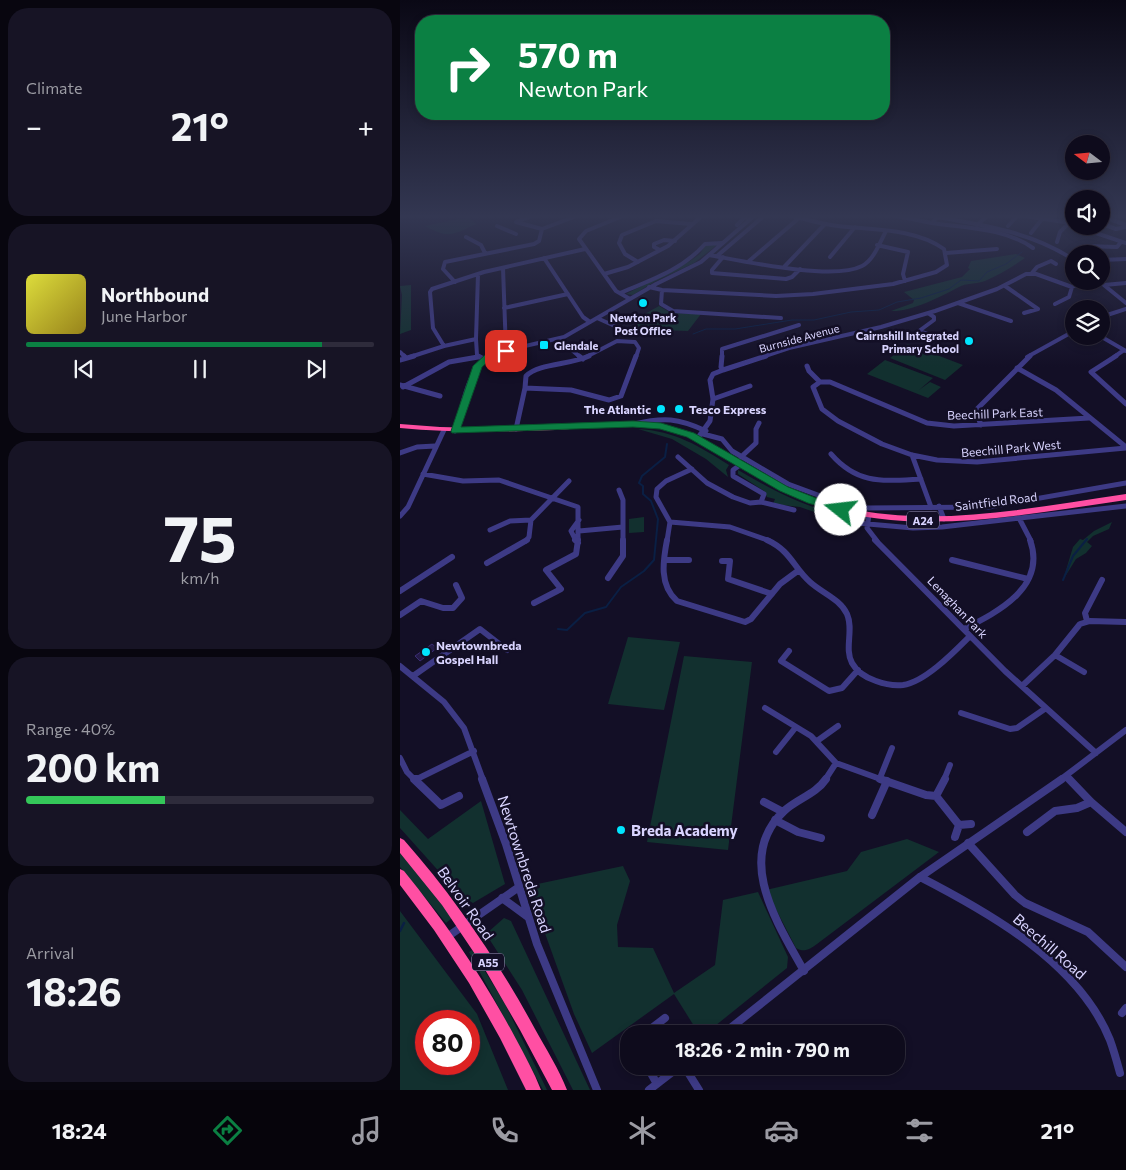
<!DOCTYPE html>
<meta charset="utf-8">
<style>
:root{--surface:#0e0b1c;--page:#171425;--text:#f1f3f6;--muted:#9b9ba3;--line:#2e2b3b;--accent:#0b8043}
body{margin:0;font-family:Commissioner,sans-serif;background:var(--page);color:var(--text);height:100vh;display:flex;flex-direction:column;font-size:19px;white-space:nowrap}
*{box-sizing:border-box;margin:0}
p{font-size:16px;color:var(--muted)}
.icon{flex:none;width:28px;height:28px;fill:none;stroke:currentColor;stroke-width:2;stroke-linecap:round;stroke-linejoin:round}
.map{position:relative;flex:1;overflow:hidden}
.sheet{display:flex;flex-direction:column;gap:8px;padding:8px;background:#08060f;width:400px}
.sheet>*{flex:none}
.guide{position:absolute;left:15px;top:15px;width:475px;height:105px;border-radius:20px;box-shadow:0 2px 8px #0003,0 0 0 1px var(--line);background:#0b8043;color:#fff;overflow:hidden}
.needle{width:32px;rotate:286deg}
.buttons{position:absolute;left:665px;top:135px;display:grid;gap:10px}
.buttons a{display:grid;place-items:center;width:45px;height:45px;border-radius:50%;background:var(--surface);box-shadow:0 2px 8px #0003,0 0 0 1px var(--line);font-size:25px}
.speed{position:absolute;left:15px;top:1010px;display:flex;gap:10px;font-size:25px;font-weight:700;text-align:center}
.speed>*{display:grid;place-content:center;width:65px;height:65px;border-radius:50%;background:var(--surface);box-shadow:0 2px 8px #0003,0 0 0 1px var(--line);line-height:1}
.speed .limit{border:8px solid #d22;background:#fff;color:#111}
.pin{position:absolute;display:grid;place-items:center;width:42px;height:42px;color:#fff;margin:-21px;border-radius:10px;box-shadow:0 2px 8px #0006}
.me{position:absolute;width:55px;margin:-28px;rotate:286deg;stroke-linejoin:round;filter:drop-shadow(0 0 4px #0008)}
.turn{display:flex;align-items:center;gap:18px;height:105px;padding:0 20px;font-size:22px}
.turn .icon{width:65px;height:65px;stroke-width:2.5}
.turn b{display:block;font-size:35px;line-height:42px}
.big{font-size:38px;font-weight:700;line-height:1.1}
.sheet .widget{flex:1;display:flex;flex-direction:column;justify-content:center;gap:8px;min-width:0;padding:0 18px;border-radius:20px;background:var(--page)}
.sheet .dial{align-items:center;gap:0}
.dial b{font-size:65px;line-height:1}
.song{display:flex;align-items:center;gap:15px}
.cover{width:60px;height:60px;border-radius:8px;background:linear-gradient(135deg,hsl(60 70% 55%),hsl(50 70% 35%))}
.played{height:5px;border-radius:2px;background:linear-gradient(90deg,var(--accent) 85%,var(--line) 85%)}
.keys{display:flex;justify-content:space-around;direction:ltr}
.heat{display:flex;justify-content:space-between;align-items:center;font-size:28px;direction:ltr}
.charge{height:8px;border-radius:4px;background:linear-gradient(90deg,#34c759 40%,var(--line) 0)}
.trip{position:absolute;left:220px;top:1025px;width:285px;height:50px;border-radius:20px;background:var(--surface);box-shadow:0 2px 8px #0003,0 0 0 1px var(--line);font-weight:700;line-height:50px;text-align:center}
.menu{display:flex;height:80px;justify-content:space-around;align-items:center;background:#06040b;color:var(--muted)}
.menu .icon{width:35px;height:35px}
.menu .selected{color:var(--accent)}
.menu b{font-size:22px;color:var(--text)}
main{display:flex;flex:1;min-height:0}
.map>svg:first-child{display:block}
.green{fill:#12302f;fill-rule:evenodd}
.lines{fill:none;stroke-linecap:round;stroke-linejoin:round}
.stream-far2{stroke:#0a1f44;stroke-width:1}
.stream-far1{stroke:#0a1f44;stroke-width:2}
.stream{stroke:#0a1f44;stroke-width:2.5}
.building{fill:#241b47;stroke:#3b2d73}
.minor-far3{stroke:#3d3a85;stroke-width:4}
.minor-far2{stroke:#3d3a85;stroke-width:5}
.minor-far1{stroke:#3d3a85;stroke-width:6}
.minor{stroke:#3d3a85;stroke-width:8}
.highway{fill:#ff4fa3;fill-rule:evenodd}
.route{fill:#0b8043;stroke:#07532c}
.poi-dot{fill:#00e5ff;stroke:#130f26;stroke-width:2}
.labels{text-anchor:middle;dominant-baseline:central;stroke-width:5;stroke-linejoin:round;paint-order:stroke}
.far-poi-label{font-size:11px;font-weight:bold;fill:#d9d4ff;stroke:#130f26}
.far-street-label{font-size:11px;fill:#d9d4ff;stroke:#130f26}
.shield{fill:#130f26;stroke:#9e99be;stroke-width:1}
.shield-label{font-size:11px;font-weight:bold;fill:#d9d4ff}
.poi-label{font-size:12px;font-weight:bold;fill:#d9d4ff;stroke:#130f26;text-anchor:start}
.street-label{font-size:12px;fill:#d9d4ff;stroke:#130f26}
.near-poi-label{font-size:15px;font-weight:bold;fill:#d9d4ff;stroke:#130f26;text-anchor:start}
.near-street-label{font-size:15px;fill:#d9d4ff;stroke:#130f26}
</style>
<main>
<section class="sheet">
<div class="widget"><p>Climate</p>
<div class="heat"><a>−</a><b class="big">21°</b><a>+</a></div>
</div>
<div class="widget">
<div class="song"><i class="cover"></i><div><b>Northbound</b><p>June Harbor</p></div></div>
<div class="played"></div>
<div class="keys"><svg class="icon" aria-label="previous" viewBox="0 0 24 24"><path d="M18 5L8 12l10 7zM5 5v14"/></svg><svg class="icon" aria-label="pause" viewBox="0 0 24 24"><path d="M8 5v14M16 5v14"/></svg><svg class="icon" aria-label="next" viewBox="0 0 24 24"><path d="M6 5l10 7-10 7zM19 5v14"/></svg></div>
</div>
<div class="widget dial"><b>75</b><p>km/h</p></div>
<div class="widget"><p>Range · 40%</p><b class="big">200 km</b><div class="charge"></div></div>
<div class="widget"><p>Arrival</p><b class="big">18:26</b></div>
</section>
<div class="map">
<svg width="726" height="1090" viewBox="0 0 726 1090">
<rect width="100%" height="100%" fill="#130f26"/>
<path class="green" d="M68 217 76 224C52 235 49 239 25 226Z
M306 244 317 245 294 263 254 282 233 295 226 294 290 261 300 254Z
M616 254 625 258C612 267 599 275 585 281 576 284 566 283 559 287 541 297 510 312 491 311L513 303 514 300 504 292 562 277 570 269 568 268 571 261Z
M11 285V330L0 334 2 295 0 286Z
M259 306 271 313 301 314 288 331 233 329 237 325 241 316Z
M508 344 563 365 545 380 490 358Z
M485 360 533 378 519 390 530 382 541 387 528 398 467 374Z
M238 429C275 431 299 446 329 465L326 470 328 477 306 459 272 439Z
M338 470C369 488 398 504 433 513L432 515 417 513 400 507 373 504 375 499 367 497 364 491 338 474Z
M244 517V532L229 533V519Z
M712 522 709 529 693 536 687 542 692 546 686 553 676 559 663 580 673 547 680 539 683 540 694 531Z
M228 637 280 642 264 710 208 704Z
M284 656 352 662 328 850 247 842Z
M81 801 105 884 73 903 61 896 0 828V810L28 839Z
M507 839 539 852 417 944C410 949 404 953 396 948L366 890 447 871 461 852Z
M0 853 30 888 52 918 46 923 0 867Z
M223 866 230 881 217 925 218 947 253 948 274 993 315 965 323 900 358 892 388 957 387 968 305 1034H299L274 994 192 1053 174 1014 128 886Z
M0 911 77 1014 108 1090H0ZM26 1021H69V1064H26Z
M104 918 111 921 190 1090H173L122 990 86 934Z
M72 950 105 1004 147 1090H143L69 952Z"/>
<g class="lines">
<path class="stream-far2" d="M293 334 306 329H335L392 320H414L451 312 479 310 497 302 521 298 549 289 561 280 579 281 587 272 606 264 622 252"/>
<path class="stream-far1" d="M663 580 673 556 687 539
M158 629 167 630 185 613 206 607 221 587 244 571 254 560 258 519 251 501 243 494V486L239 483 242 476 265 457 267 444"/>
<path class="stream" d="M0 931 4 923"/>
</g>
<path class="building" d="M32 644 37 648 20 661 15 656Z"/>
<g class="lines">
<path class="minor-far3" d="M134 215 116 222 142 229
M225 215 186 231 179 239 216 291 230 299
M335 215 346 217
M492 215 532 223
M527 215C579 225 629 230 674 260
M619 215 664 222 674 226
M557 216 559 215
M537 217 532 223C565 228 605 228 633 248
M701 219 707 218 726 225
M337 225 345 217
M577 225 588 215
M705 225 716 229 726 227
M97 226 116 234
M608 226 618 215
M675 226 726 243
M631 233 642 219
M66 237 81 245 85 253
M657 242 660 232 668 224
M477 245 508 252 503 274 505 281
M685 246 717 247 721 242
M260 250 254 247V244L264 240 275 241
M546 253 597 249
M309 255C343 261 433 281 462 266 474 260 480 242 486 231
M317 256 365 215
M323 257 312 270V273L386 279 392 277 400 269
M430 257 455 227
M144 258 183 317 190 322
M701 260 726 259
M349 261 399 218
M238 262 225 254 219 243 222 235 256 221 291 224
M385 266 425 224
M103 268 106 351
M632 273 637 267 651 261 656 264
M204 274 228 267 268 246 303 215
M699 281 726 303
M55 282 43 269 45 262 134 244 139 241 142 229 179 215
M704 285 726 283
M605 286 638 309 624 313
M249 287 262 290 376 296 413 294 493 284 536 272 547 265 544 249C515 228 472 230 438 226 421 224 405 219 388 215
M262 290 261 304 273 311 381 318
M220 293C251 280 282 270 305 244L322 243
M558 303 611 321
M655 304 669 297 672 287
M104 308 168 294
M528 313 534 317V320L519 331 536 337
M701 317 726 309
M197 318 217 327
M700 336 726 351
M76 339 78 274
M159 339 180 357
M44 346 33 328 30 292 32 289 84 272 185 249
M0 352 5 357
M10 357 44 346 76 339 77 355 80 357
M89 357 104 351 164 337 256 284 301 262 355 215
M186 357 217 341 235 342 239 348 236 357
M322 357V349L399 325
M362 357 389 348 481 327 535 311 597 289 626 274H636L672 287 686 281
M627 357 674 331
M714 357 724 350"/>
<path class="minor-far2" d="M4 356 6 358
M78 356 84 359
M179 356 183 359
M189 356C170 365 139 363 126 376L125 388 171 390 209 400 221 396 236 356
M716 356 691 372 726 404
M0 360 14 356
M407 366 409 371 420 382
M617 368 656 390 726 447
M323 370 366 356
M0 385 40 396
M3 387 49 362 78 357
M313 399 310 380 313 374 323 370 321 367 322 356
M689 418 554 426 527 423 430 382H420L413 387 422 409 438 421 482 444 512 455 537 460 577 462 726 448
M234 424C264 417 278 418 306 431
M581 425 576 412 577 409 630 356
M116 429 125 388
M55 431C64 406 66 370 91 356
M303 434 322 439 332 451 388 484 426 498 466 508 589 507 726 483
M297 439 310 421 313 399 350 386
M0 453 17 447 35 446
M431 454C458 485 483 481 521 479
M512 455 531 507
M278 457 307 483 333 497 350 503 361 502 394 510
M341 457 356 443V429L359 423
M340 465 333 470V476L364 494 361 502
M292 469 266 481 257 489 256 497 270 522 330 527 370 541
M23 474 63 481 99 480 178 507V541
M219 490 223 500V527
M539 506 544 519
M469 515 467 528 477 541
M0 516 8 507 44 430
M619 518 631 541
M457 523 513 528 542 527 726 506
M90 530 110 521 131 520
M179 531 223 527V541
M126 541 129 537 131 520 169 481
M176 541 171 531 179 520
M267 541 270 522"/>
<path class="minor-far1" d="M175 540 178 543
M267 540C263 561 259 585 277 601L345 622 351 619 380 584 399 570
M367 540C391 551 393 567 410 582 422 593 440 599 447 614 454 630 444 648 452 663 457 672 467 678 476 681 484 684 494 686 503 685 525 682 554 652 570 636
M475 540 605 671 696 753
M265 560H289
M552 560 628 579
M322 561H330L328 579 372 594
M87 563 127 540
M208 578 223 556V540
M0 591 52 557
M134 603 161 589 146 570 176 554 178 540
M0 615 21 601 43 608H53L62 598 56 585
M687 621 685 613 702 580
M564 629C598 612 647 587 630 540
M389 651 381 661 429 691 442 688 458 670
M655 655 684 672
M0 666 44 702 64 728 83 780
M13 676 80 629 107 650
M622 686 655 655 680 624 690 621 726 622
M365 708 411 736 436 763 483 780
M561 713 610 729 617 728 646 708
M417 741 438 726
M376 752 396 727
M0 758 7 772 15 780
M666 776 670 780
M480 778 492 748
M15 780 74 751
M425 780 436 763
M544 780 550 765
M660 780 726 730"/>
<path class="minor" d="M14 779H17
M82 779 106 844 137 944 197 1090
M480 779 526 795 536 796 545 779
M669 779 691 802 726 832
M15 780 41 805 59 796
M536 796 559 825 555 837
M364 802 383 812
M472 815 487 781
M375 820 398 832 421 838
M559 825 571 824
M627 832 655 811 677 808 691 802
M568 843 615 895 625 903 688 932 726 967
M520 877C590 913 679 963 710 1040 714 1051 717 1062 720 1073
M102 898 128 917
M47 937 119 887
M404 971C378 924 334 858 384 811 397 799 416 794 426 779
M722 1013 726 1008
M244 1034 265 1018
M323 1034 520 877 662 779
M247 1066 257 1084
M284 1066 299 1090
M249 1090 280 1066"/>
<path class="highway" d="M236 421C306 426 343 471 404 495 506 535 621 509 726 494V500C619 515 502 541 398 498 350 479 311 440 260 428 226 421 189 428 155 430 103 432 52 433 0 428V424L40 427 81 428Z
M0 838 4 840C55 898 98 961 135 1029 146 1049 159 1069 167 1090H152L120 1030 83 966 42 905 0 853Z
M0 869 4 871C47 924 84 979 116 1039 125 1056 134 1072 141 1090H126L100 1038 69 983 34 930 0 885Z"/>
</g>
<linearGradient id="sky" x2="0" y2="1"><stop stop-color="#0a0815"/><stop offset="0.59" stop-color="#333752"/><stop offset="1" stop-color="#333752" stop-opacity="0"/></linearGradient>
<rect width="726" height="367" fill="url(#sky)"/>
<path class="route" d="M106 349H109V353L91 359 82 367 61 427 233 421 261 423 294 433 388 487 416 498 445 507 447 510 441 513 408 503 380 491 287 437 260 429 233 427 52 433 51 431 73 366 85 355Z"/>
<g class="poi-dot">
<circle cx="243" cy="303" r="5"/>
<circle cx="569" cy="341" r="5"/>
<rect x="139" y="340" width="10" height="10" rx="2.5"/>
<circle cx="261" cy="409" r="5"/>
<circle cx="279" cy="409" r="5"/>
<circle cx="26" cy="652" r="5"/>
<circle cx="221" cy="830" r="5"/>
</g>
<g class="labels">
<g class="far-poi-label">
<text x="243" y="317">Newton Park<tspan x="243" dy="13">Post Office</tspan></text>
<text x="559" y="335" text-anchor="end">Cairnshill Integrated<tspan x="559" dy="13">Primary School</tspan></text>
<text x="154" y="345" text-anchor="start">Glendale</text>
</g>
<g class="far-street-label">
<text transform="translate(399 338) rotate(-15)">Burnside Avenue</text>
</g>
<g class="shield">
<rect x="507" y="511.5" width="32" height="17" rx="4"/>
<rect x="72" y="953.5" width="32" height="17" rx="4"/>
</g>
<g class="shield-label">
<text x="523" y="520">A24</text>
<text x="88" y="962">A55</text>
</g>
<g class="poi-label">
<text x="251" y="409" text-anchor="end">The Atlantic</text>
<text x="289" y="409">Tesco Express</text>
<text x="36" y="645">Newtownbreda<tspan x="36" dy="14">Gospel Hall</tspan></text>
</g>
<g class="street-label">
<text transform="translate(595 413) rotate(-2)">Beechill Park East</text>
<text transform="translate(611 448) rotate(-5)">Beechill Park West</text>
<text transform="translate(596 501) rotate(-7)">Saintfield Road</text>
<text transform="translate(558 607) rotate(46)">Lenaghan Park</text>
</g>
<g class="near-poi-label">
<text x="231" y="830">Breda Academy</text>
</g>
<g class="near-street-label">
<text transform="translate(125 864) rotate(72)">Newtownbreda Road</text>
<text transform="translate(66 903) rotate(55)">Belvoir Road</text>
<text transform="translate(650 946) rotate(41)">Beechill Road</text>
</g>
</g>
</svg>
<div class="buttons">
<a><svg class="needle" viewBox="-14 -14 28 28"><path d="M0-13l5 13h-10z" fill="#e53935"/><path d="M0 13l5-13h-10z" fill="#9b9ba3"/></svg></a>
<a><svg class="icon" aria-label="sound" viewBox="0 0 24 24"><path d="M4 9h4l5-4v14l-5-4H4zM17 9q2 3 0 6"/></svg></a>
<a><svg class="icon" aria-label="search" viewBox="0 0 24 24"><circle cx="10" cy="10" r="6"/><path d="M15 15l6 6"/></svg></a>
<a><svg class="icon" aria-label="layers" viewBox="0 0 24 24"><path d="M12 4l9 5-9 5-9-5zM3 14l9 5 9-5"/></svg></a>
</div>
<div class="speed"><div class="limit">80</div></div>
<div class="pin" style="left:106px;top:351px;background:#d93025"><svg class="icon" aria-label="arrive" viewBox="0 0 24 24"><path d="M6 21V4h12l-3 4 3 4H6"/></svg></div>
<svg class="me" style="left:441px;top:510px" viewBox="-20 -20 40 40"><circle r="19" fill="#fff"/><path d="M0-13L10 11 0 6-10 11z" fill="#0b8043"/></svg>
<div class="trip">18:26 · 2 min · 790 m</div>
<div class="guide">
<div class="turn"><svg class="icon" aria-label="right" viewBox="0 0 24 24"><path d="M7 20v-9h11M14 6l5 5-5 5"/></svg><div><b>570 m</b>Newton Park</div></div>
</div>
</div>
</main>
<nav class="menu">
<b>18:24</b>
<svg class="icon selected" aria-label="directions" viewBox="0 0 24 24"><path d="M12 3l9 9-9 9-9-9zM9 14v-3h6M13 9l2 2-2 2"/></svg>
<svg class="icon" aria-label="music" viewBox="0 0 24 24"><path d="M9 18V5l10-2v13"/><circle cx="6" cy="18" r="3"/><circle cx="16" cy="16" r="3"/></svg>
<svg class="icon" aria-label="phone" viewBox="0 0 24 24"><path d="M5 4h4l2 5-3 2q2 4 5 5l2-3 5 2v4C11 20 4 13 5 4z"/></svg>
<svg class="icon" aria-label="climate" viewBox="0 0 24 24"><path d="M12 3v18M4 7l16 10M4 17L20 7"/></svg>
<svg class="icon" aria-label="car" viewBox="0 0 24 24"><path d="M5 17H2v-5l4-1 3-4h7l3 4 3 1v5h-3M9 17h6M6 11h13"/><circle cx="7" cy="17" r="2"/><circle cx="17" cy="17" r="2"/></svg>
<svg class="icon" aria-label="filters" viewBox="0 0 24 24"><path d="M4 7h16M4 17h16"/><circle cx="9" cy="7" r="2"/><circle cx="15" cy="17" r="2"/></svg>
<b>21°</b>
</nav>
